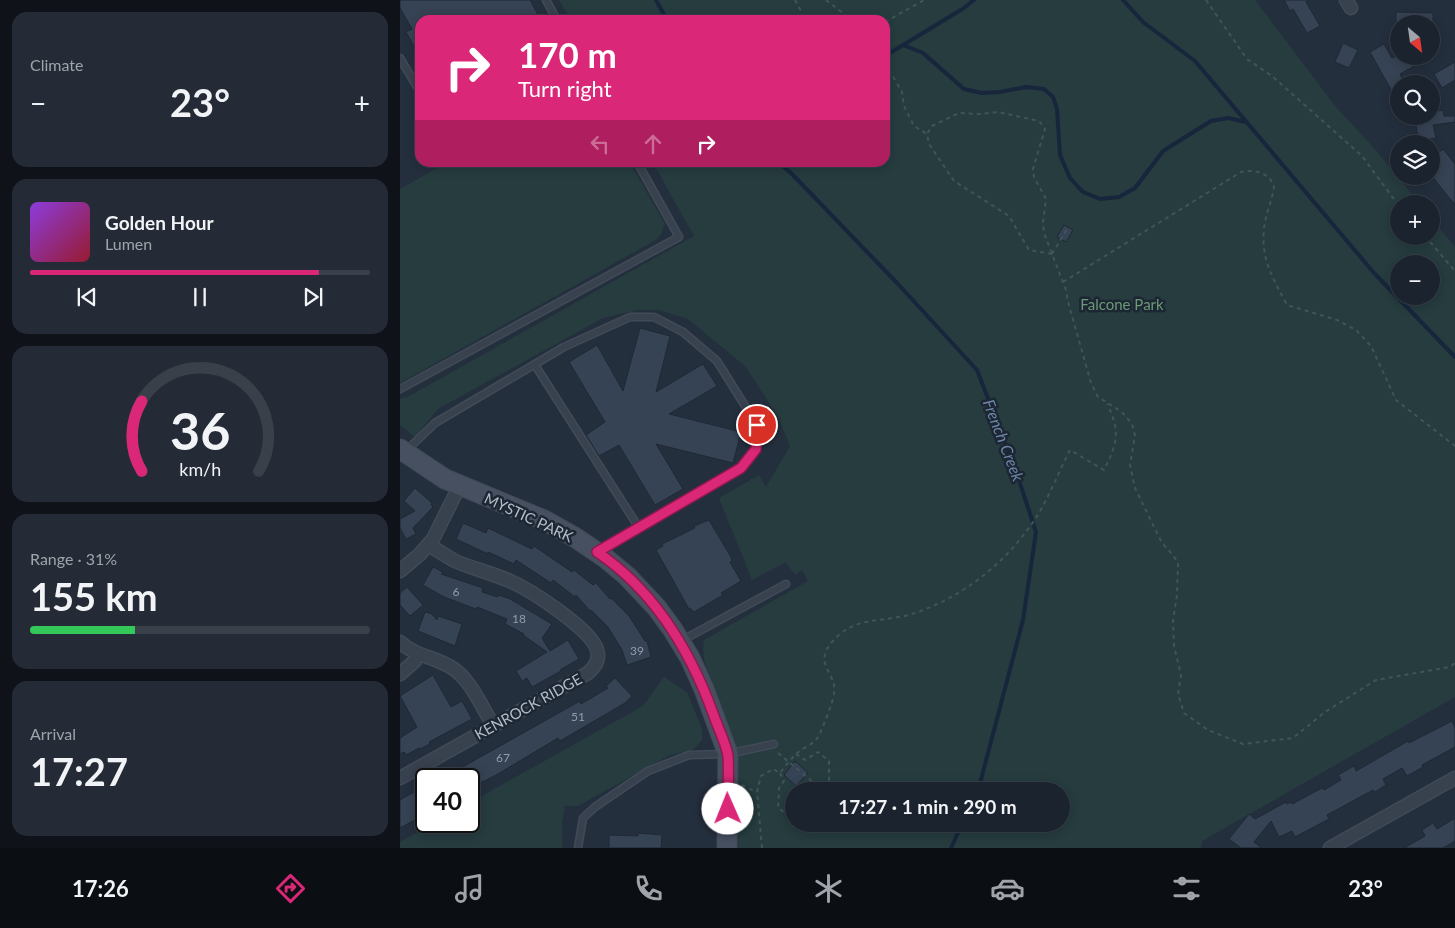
<!DOCTYPE html>
<meta charset="utf-8">
<style>
:root{--surface:#1b232e;--page:#242b36;--text:#f1f3f6;--muted:#a0a4aa;--line:#39404a;--accent:#db2777}
body{margin:0;font-family:Lato,sans-serif;background:var(--page);color:var(--text);height:100vh;display:flex;flex-direction:column;font-size:19px;white-space:nowrap}
*{box-sizing:border-box;margin:0}
p{font-size:16px;color:var(--muted)}
.icon{flex:none;width:28px;height:28px;fill:none;stroke:currentColor;stroke-width:2;stroke-linecap:round;stroke-linejoin:round}
.map{position:relative;flex:1;overflow:hidden}
.sheet{display:flex;flex-direction:column;gap:12px;padding:12px;background:#0f1319;width:400px}
.sheet>*{flex:none}
.guide{position:absolute;left:15px;top:15px;width:475px;height:152px;border-radius:15px;box-shadow:0 2px 12px #0003,0 0 0 1px var(--line);background:#db2777;color:#fff;overflow:hidden}
.needle{width:32px;rotate:151deg}
.fabs{position:absolute;left:990px;top:15px;display:grid;gap:10px}
.fabs a{display:grid;place-items:center;width:50px;height:50px;border-radius:50%;background:var(--surface);box-shadow:0 2px 12px #0003,0 0 0 1px var(--line);font-size:25px}
.speed{position:absolute;left:15px;top:768px;display:flex;gap:10px;font-size:25px;font-weight:700;text-align:center}
.speed>*{display:grid;place-content:center;width:65px;height:65px;border-radius:50%;background:var(--surface);box-shadow:0 2px 12px #0003,0 0 0 1px var(--line);line-height:1}
.speed .limit{border:2px solid #111;border-radius:8px;background:#fff;color:#111}
.pin{position:absolute;display:grid;place-items:center;width:42px;height:42px;color:#fff;margin:-21px;border:2px solid #fff;border-radius:50%;box-shadow:0 1px 5px #0007}
.me{position:absolute;width:55px;margin:-28px;rotate:359deg;stroke-linejoin:round;filter:drop-shadow(0 0 4px #0008)}
.turn{display:flex;align-items:center;gap:18px;height:105px;padding:0 20px;font-size:22px}
.turn .icon{width:65px;height:65px;stroke-width:2.5}
.turn b{display:block;font-size:35px;line-height:42px}
.lanes{display:flex;align-items:center;height:48px;padding:0 20px;background:#0003;justify-content:center;gap:25px;direction:ltr}
.lanes .off{opacity:.35}
.big{font-size:38px;font-weight:700;line-height:1.1}
.sheet .widget{flex:1;display:flex;flex-direction:column;justify-content:center;gap:8px;min-width:0;padding:0 18px;border-radius:15px;background:var(--page)}
.sheet .dial{align-items:center;gap:0}
.dial svg{height:130px;overflow:visible;fill:none;stroke:var(--line);stroke-width:7;stroke-linecap:round;text-anchor:middle}
.dial text{fill:var(--text);stroke:none}
.song{display:flex;align-items:center;gap:15px}
.cover{width:60px;height:60px;border-radius:8px;background:linear-gradient(135deg,hsl(270 70% 55%),hsl(350 70% 35%))}
.played{height:5px;border-radius:2px;background:linear-gradient(90deg,var(--accent) 85%,var(--line) 85%)}
.keys{display:flex;justify-content:space-around;direction:ltr}
.heat{display:flex;justify-content:space-between;align-items:center;font-size:28px;direction:ltr}
.charge{height:8px;border-radius:4px;background:linear-gradient(90deg,#34c759 31%,var(--line) 0)}
.trip{position:absolute;left:385px;top:782px;width:285px;height:50px;border-radius:25px;background:var(--surface);box-shadow:0 2px 12px #0003,0 0 0 1px var(--line);font-weight:700;line-height:50px;text-align:center}
.dock{display:flex;height:80px;justify-content:space-around;align-items:center;background:#0b0e12;color:var(--muted)}
.dock .icon{width:35px;height:35px}
.dock .current{color:var(--accent)}
.dock b{font-size:22px;color:var(--text)}
main{display:flex;flex:1;min-height:0}
.map>svg:first-child{display:block}
.green{fill:#263c3f;fill-rule:evenodd}
.lines{fill:none;stroke-linecap:round;stroke-linejoin:round}
.stream{stroke:#17263c;stroke-width:4}
.building{fill:#364354;stroke:#1f2835}
.lane-casing{stroke:#414a57;stroke-width:9}
.street-casing{stroke:#414a57;stroke-width:15}
.secondary-casing{stroke:#414a57;stroke-width:21}
.path{stroke:#3f5557;stroke-width:2;stroke-dasharray:4 4;stroke-linecap:butt}
.lane{stroke:#38414e;stroke-width:6}
.street{stroke:#38414e;stroke-width:12}
.secondary{stroke:#465061;stroke-width:19}
.route-casing{stroke:#8e194d;stroke-width:12}
.route{stroke:#db2777;stroke-width:9}
.labels{text-anchor:middle;dominant-baseline:central;stroke-width:5;stroke-linejoin:round;paint-order:stroke}
.number-label{font-size:12px;fill:#929caa}
.park-label{font-size:15px;fill:#6b9a76;stroke:#1d2633}
.street-label{font-size:15px;fill:#b4bcc9;stroke:#1d2633}
.water-label{font-size:16px;font-style:italic;fill:#6d86a8;stroke:#1d2633}
</style>
<main>
<section class="sheet">
<div class="widget"><p>Climate</p>
<div class="heat"><a>−</a><b class="big">23°</b><a>+</a></div>
</div>
<div class="widget">
<div class="song"><i class="cover"></i><div><b>Golden Hour</b><p>Lumen</p></div></div>
<div class="played"></div>
<div class="keys"><svg class="icon" aria-label="previous" viewBox="0 0 24 24"><path d="M18 5L8 12l10 7zM5 5v14"/></svg><svg class="icon" aria-label="pause" viewBox="0 0 24 24"><path d="M8 5v14M16 5v14"/></svg><svg class="icon" aria-label="next" viewBox="0 0 24 24"><path d="M6 5l10 7-10 7zM19 5v14"/></svg></div>
</div>
<div class="widget dial"><svg viewBox="0 0 100 80">
<path d="M14 69A42 42 0 1 1 86 69"/>
<path d="M14 69A42 42 0 0 1 14 26" stroke="#db2777"/>
<text x="50" y="56" font-size="32" font-weight="700">36</text>
<text x="50" y="72" font-size="11">km/h</text>
</svg></div>
<div class="widget"><p>Range · 31%</p><b class="big">155 km</b><div class="charge"></div></div>
<div class="widget"><p>Arrival</p><b class="big">17:27</b></div>
</section>
<div class="map">
<svg width="1055" height="848" viewBox="0 0 1055 848">
<rect width="100%" height="100%" fill="#242f3e"/>
<path class="green" d="M159 0H855L936 107 974 148 1020 204H999V236H1031V218L1055 247V697L802 841 801 848H338C339 809 336 771 328 733 325 722 322 710 319 699 312 678 300 663 304 640L408 581 402 570 395 575 386 562 352 580 319 498 359 475 366 487 390 446 378 417 346 367 288 319 259 310H238L203 318 38 409 15 437 0 425V399L11 395 294 236 253 163 485 162V20H171ZM999 264H1031V296H999ZM394 791H661V824H394Z
M48 162 230 163 265 224 261 234 256 240 0 383V189Z
M264 677 287 692 302 729V740L293 750 270 755 178 806H165L162 823V848H0V842L37 821H69V803L243 706Z"/>
<g class="lines">
<path class="stream" d="M256 0 267 20
M723 0 743 22 795 61 974 273 1055 357
M503 45 523 53 564 89 582 93 600 92 626 87 644 89 653 97 657 109 660 155 670 178 683 192 700 199 719 197 735 188 763 151 811 121 828 118 846 122
M485 56 564 8 574 0
M378 162 392 174 498 284 577 370 616 471 636 532 623 620 578 791
M551 848 562 824"/>
</g>
<path class="building" d="M0 0H130L141 20H20V57L6 32 12 29 0 8Z
M884 0H908L906 2 920 26 907 33 893 9 890 11Z
M996 12 1033 13V24H996Z
M943 43 958 50 949 68 935 62Z
M984 44 992 58 996 56H1011L1016 65 1000 74 1005 84H999V104L970 52Z
M1055 62V80L1042 88 1034 74Z
M1043 110 1044 116H1055V122L1033 125 1036 138 1019 141 1014 116H1031V112Z
M1043 149 1055 164V205L1031 175V159Z
M664 225 673 230 666 242 657 237Z
M240 328 270 336 256 392 303 364 317 386 269 414 341 432 333 463 256 444 283 489 255 505 219 445 199 456 186 435 205 422 169 362 197 345 223 391Z
M15 488 32 503 31 505 33 507 13 528 16 534 6 539 0 528V519L15 511 4 501Z
M309 520 331 557 332 561 330 562 341 581 321 593 323 595 294 612 290 608 289 609 256 550 263 546 262 544 295 528 294 526Z
M63 523 86 533 88 528 132 549 134 546 172 572 174 570 193 585 196 583 210 599 211 598 229 616 245 641H247L251 657 227 665 222 650 208 627 191 610 190 611 176 595 175 597 153 580 151 583 116 560 114 564 88 552V554L56 539Z
M33 567 43 572 41 574 83 588 82 592 98 597 99 595 110 599 145 620 152 624 142 638 150 651 168 640 179 659 160 670 161 671 132 687 127 678 122 681 116 671 147 652 123 635 124 634 105 624 107 619 77 607 76 609 44 597 23 585Z
M7 587 23 605 10 616 0 605V593Z
M25 612 32 614 37 620 38 616 62 624 55 646 18 631Z
M33 675 51 707 62 701 72 719 29 742 30 744 20 749 19 748 6 755 4 752 0 754V738L17 727 0 696Z
M215 678 232 696 225 703 160 741 158 738 98 774 69 789V779H41L180 701 181 704 208 688 206 686Z
M1052 721 1055 728V747L1022 765 1023 767 1007 776 1002 768 983 779 986 785 975 792 973 790 927 815 929 819 895 837 892 831 879 837 871 821 854 842 862 848H841L829 839 849 814 855 819 886 802 887 804 891 802 892 804 922 788 924 790 941 780 938 775 954 766 956 771 1008 741 1009 743Z
M395 761 408 773 396 786 384 775Z
M26 785V814L0 828V800Z
M1055 818V841L1043 848H1004L1025 836 1022 830 1033 823 1037 829Z
M238 833 262 835 261 848H209V835L238 836Z"/>
<g class="lines">
<defs>
<path id="lane" d="M146 0 157 20
M0 58 20 92
M135 365 239 528
M0 389 279 237 237 162
M6 451 35 423 164 347 230 317H254L283 332 317 361 357 425 356 449 341 469 198 551
M281 641 386 584
M178 848 183 818 195 807 248 771 289 755 328 754 374 744"/>
<path id="street" d="M946 0 951 8
M0 571 20 554 33 539 60 485
M0 642C14 655 33 657 49 666 70 677 81 706 93 725
M0 674 15 661 18 654
M0 778 188 673C195 667 200 659 197 650 192 630 132 591 112 582 93 573 73 569 55 561 46 556 37 550 29 545
M930 848 1055 778"/>
<path id="secondary" d="M0 449 45 479 144 520 176 538 204 557 227 576 257 608 273 630 290 658 304 689 328 754 327 848"/>
</defs>
<use href="#lane" class="lane-casing"/>
<use href="#street" class="street-casing"/>
<use href="#secondary" class="secondary-casing"/>
<path class="path" d="M395 0 406 20
M426 0 452 20
M806 0 847 59 872 76 962 156 999 206
M485 22 524 0
M485 63 502 92 504 106 514 126 527 134
M1025 236 1055 271
M652 254 629 250 609 216 554 181 529 144 527 134 532 126 559 113 580 114 598 112 639 121 645 129 633 169 634 177 646 199 643 222 644 233 666 290 668 302 691 383 698 397 722 412 732 424 735 435 730 465 735 488 762 543 773 555 778 563 777 595 773 621 774 646 781 675 778 694 784 713 808 730 843 744 893 738 925 712 976 680 1050 667 1055 663
M652 254 667 229
M663 282 841 172C854 169 870 172 874 187 872 201 865 215 864 229 861 261 873 278 887 305L937 320 956 330 971 346 996 400 1055 446
M378 753 424 791
M396 754 405 760 418 752 429 761V784L425 791
M380 773 384 781 379 788 378 808 390 816 394 815
M342 785 356 792
M362 848 357 792 361 776 373 769 380 773C385 766 391 759 397 753 403 748 414 744 418 737 422 730 433 702 434 694 438 673 412 665 432 642 455 615 482 623 512 614 561 598 602 566 631 525 646 505 658 473 670 450L704 470C717 444 721 431 707 404"/>
<use href="#lane" class="lane"/>
<use href="#street" class="street"/>
<use href="#secondary" class="secondary"/>
</g>
<g class="lines">
<defs>
<path id="route" d="M328 809C328 791 329 773 328 756 326 743 318 728 314 716 291 652 255 591 197 552L341 468 356 449 357 425"/>
</defs>
<use href="#route" class="route-casing"/>
<use href="#route" class="route"/>
</g>
<g class="labels">
<g class="number-label">
<text x="56" y="591">6</text>
<text x="119" y="618">18</text>
<text x="237" y="650">39</text>
<text x="178" y="716">51</text>
<text x="103" y="757">67</text>
</g>
<g class="park-label">
<text x="722" y="304">Falcone Park</text>
</g>
<g class="street-label">
<text transform="translate(129 517) rotate(25)">MYSTIC PARK</text>
<text transform="translate(128 706) rotate(-29)">KENROCK RIDGE</text>
</g>
<g class="water-label">
<text transform="translate(604 440) rotate(69)">French Creek</text>
</g>
</g>
</svg>
<div class="fabs">
<a><svg class="needle" viewBox="-14 -14 28 28"><path d="M0-13l5 13h-10z" fill="#e53935"/><path d="M0 13l5-13h-10z" fill="#a0a4aa"/></svg></a>
<a><svg class="icon" aria-label="search" viewBox="0 0 24 24"><circle cx="10" cy="10" r="6"/><path d="M15 15l6 6"/></svg></a>
<a><svg class="icon" aria-label="layers" viewBox="0 0 24 24"><path d="M12 4l9 5-9 5-9-5zM3 14l9 5 9-5"/></svg></a>
<a>+</a>
<a>−</a>
</div>
<div class="speed"><div class="limit">40</div></div>
<div class="pin" style="left:357px;top:425px;background:#d93025"><svg class="icon" aria-label="arrive" viewBox="0 0 24 24"><path d="M6 21V4h12l-3 4 3 4H6"/></svg></div>
<svg class="me" style="left:328px;top:809px" viewBox="-20 -20 40 40"><circle r="19" fill="#fff"/><path d="M0-13L10 11 0 6-10 11z" fill="#db2777"/></svg>
<div class="trip">17:27 · 1 min · 290 m</div>
<div class="guide">
<div class="turn"><svg class="icon" aria-label="right" viewBox="0 0 24 24"><path d="M7 20v-9h11M14 6l5 5-5 5"/></svg><div><b>170 m</b>Turn right</div></div>
<div class="lanes"><svg class="icon off" aria-label="left" viewBox="0 0 24 24"><path d="M17 20v-9H6M10 6l-5 5 5 5"/></svg><svg class="icon off" aria-label="ahead" viewBox="0 0 24 24"><path d="M12 20V5M6 11l6-6 6 6"/></svg><svg class="icon" aria-label="right" viewBox="0 0 24 24"><path d="M7 20v-9h11M14 6l5 5-5 5"/></svg></div>
</div>
</div>
</main>
<nav class="dock">
<b>17:26</b>
<svg class="icon current" aria-label="directions" viewBox="0 0 24 24"><path d="M12 3l9 9-9 9-9-9zM9 14v-3h6M13 9l2 2-2 2"/></svg>
<svg class="icon" aria-label="music" viewBox="0 0 24 24"><path d="M9 18V5l10-2v13"/><circle cx="6" cy="18" r="3"/><circle cx="16" cy="16" r="3"/></svg>
<svg class="icon" aria-label="phone" viewBox="0 0 24 24"><path d="M5 4h4l2 5-3 2q2 4 5 5l2-3 5 2v4C11 20 4 13 5 4z"/></svg>
<svg class="icon" aria-label="climate" viewBox="0 0 24 24"><path d="M12 3v18M4 7l16 10M4 17L20 7"/></svg>
<svg class="icon" aria-label="car" viewBox="0 0 24 24"><path d="M5 17H2v-5l4-1 3-4h7l3 4 3 1v5h-3M9 17h6M6 11h13"/><circle cx="7" cy="17" r="2"/><circle cx="17" cy="17" r="2"/></svg>
<svg class="icon" aria-label="filters" viewBox="0 0 24 24"><path d="M4 7h16M4 17h16"/><circle cx="9" cy="7" r="2"/><circle cx="15" cy="17" r="2"/></svg>
<b>23°</b>
</nav>
